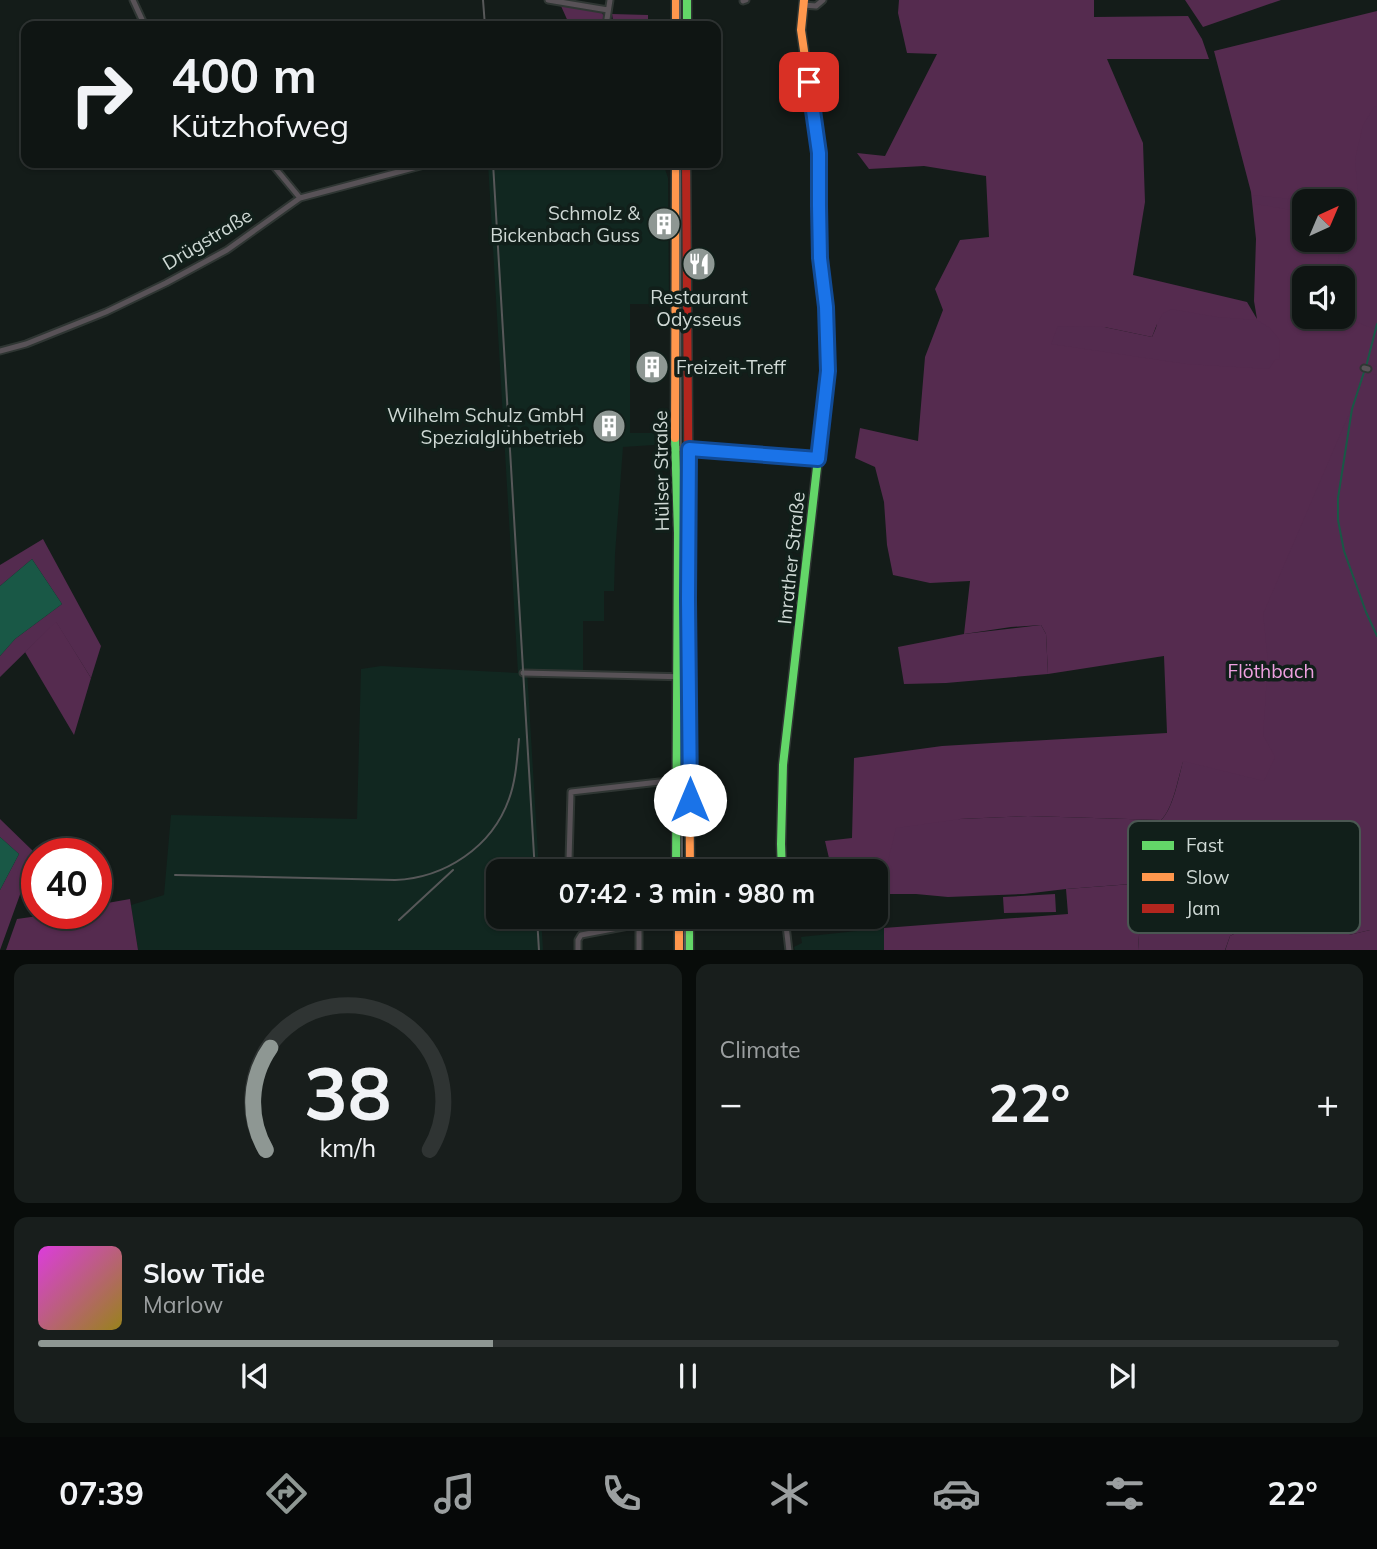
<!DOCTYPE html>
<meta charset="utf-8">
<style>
:root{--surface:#0f1513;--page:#181e1c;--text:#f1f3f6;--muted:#9b9fa0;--line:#2f3433;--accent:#8e9793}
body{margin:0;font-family:Mulish,sans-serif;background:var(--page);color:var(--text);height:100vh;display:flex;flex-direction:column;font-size:26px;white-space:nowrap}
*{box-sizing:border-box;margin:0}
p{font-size:23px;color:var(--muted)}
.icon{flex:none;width:38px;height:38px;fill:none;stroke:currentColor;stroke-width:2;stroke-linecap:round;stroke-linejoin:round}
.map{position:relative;height:950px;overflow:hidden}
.drawer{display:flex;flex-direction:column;gap:14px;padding:14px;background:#080c0a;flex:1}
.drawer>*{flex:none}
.guide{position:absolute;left:21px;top:21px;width:700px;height:147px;border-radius:14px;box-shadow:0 2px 5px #0004,0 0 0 2px var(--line);background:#0f1513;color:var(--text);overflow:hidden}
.needle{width:46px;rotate:44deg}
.buttons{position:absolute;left:1292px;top:189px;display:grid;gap:14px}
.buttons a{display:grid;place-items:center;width:63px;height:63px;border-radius:14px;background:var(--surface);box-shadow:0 2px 5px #0004,0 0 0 2px var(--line);font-size:35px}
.speed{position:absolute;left:21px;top:838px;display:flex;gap:14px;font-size:35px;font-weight:700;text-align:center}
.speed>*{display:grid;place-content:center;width:91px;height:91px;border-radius:50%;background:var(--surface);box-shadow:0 2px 5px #0004,0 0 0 2px var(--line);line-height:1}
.speed .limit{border:10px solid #d22;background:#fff;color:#111}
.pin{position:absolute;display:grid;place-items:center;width:60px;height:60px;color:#fff;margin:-30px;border-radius:14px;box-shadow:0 4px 10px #0006}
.me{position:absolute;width:77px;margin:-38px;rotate:0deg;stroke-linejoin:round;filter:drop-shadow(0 0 5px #0008)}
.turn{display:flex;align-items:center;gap:24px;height:147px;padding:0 35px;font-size:32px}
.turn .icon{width:91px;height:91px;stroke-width:2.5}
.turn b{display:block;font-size:49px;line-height:60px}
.big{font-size:52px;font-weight:700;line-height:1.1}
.drawer .widget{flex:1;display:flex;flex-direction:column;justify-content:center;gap:10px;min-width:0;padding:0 24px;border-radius:14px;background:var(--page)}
.drawer .dial{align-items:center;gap:0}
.dial svg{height:182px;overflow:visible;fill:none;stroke:var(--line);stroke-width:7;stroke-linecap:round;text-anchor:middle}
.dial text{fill:var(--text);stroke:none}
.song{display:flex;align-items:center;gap:21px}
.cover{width:84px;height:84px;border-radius:10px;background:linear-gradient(135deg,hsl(300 70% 55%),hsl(50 70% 35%))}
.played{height:7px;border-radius:4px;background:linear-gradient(90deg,var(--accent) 35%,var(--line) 35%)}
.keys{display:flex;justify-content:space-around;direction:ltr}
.heat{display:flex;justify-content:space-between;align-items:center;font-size:38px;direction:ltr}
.drawer .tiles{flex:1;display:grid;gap:14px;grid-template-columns:1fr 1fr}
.widget:last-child{grid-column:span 2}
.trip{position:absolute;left:486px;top:859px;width:402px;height:70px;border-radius:14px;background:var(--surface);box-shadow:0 2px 5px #0004,0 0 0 2px var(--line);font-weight:700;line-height:70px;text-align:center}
.dock{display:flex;height:112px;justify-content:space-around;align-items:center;background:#060808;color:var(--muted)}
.dock .icon{width:49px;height:49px}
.dock .active{color:var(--accent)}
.dock b{font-size:32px;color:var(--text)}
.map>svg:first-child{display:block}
.built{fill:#112720}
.green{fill:#552b4f;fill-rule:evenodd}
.forest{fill:#542b4f}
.water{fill:#195846}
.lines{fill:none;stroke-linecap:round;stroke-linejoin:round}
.stream{stroke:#195846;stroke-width:2}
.street-casing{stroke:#2f3633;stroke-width:9}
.fast-casing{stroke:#2f3633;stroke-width:11}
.slow-casing{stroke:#2f3633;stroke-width:11}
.jam-casing{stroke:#2f3633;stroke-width:11}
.street{stroke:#585257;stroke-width:5}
.fast{stroke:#63d668;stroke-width:8}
.slow{stroke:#ff974d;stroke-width:8}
.jam{stroke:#b3261e;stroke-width:8}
.tram{stroke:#575859;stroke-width:2}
.rail{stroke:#575859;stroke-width:2}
.route-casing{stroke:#114b97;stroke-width:18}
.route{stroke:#1a73e8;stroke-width:12}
.labels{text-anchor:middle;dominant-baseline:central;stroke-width:7;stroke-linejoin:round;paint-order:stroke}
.poi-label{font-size:19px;fill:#cfd9d5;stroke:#111f1a;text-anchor:end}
.street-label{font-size:19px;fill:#cfd9d5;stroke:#111f1a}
.park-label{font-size:19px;fill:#eea0e0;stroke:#111f1a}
.key{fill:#111f1a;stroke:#4a5752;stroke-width:2}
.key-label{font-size:19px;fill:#cfd9d5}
</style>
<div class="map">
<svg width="1377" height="951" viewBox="0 0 1377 951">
<rect width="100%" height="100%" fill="#141c19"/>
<path class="built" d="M488 163H663L668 178 669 304H630V433H670L669 444 623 447 615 554 614 591H604V621H583V671L527 670 539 871 499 872V917H541L543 950H138L131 905 164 895 171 815 357 819 361 669 381 666 518 673Z
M884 928V950L795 951 794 947 802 943 801 937Z"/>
<path class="green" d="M899 0H1094V17L1188 16 1202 39 1209 59H1107L1143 143 1145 202 1133 275 1247 302 1257 319 1254 301 1256 239 1251 192 1214 51 1377 11V827L1183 762C1178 778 1173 809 1161 820L1028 816 960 819 887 865 881 877 883 894 877 895V872L832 871 825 841 852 838 854 758 942 746 1167 733 1164 656 1048 674 1046 634 1041 625 1011 627 964 634 970 581 930 583 893 575 887 545 884 502 875 467 855 458 860 428 918 441 925 357 943 310 935 289 960 240 989 237 986 176 924 166 869 169 857 153 885 156 937 54 907 53 898 13ZM1304 201H1342V240H1304ZM1304 278H1342V317H1304ZM1157 324 1152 351 1104 327 1152 337Z
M1185 0H1281L1203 27Z
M561 6 601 12 604 16 606 26H570Z
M612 14 648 15V26H614Z
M56 621 91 678 74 735 25 652Z
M1145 883 1142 892 1138 950H884V928L1068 914 1066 889Z
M1055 894 1056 912 1004 913 1003 897Z
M130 899 138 950H6L17 919 52 914H96V905Z
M1249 926 1272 930 1349 935 1370 930H1377V950L1225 951 1230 936Z"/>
<path class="forest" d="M1377 106V367L1369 364 1377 330 1348 319 1342 315V278H1335L1345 220 1342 219V207L1359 209 1355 159 1363 125 1374 107Z
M1253 195 1310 201H1304V212L1255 204Z
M1171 309 1217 317 1257 320 1270 328 1279 339 1280 359 1275 360 1269 369 1186 364 1051 344 1058 326 1104 327 1152 337 1162 314Z
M1367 372 1377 375V930H1370L1349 935 1306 937 1249 926 1230 936 1225 950H1138L1142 892 1144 883 1066 889 1024 894 948 897 916 894H883L881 877 887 865 896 828 960 819 1028 816 1161 820C1173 810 1179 776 1183 761L1264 781 1275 757 1263 735 1268 662 1263 614Z
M43 539 101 646 91 678 56 622 0 677V656L15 639 62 604 32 559 0 586V565Z
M1041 625 1046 634 1048 674 946 683 904 684 898 647 964 634Z
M0 819 35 853 0 950V890L19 854 0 837Z"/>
<path class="water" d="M32 559 62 604 15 639 0 656V586Z
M0 837 19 854 0 890Z"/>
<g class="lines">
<path class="stream" d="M1377 324 1367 363 1352 409 1338 498V520L1344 551 1366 612 1377 636"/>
<defs>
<path id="street" d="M133 0 145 26
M548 0 608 10
M743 1 746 0
M803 5 816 6 823 0
M609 26 607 19 610 0
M271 163 300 198
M0 351 26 344 106 312 166 283 227 250 300 198 432 163
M1364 368 1368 369
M675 448 818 459
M523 673 689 677
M677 780 571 792 569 860 572 864 690 866
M785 917 789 951
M578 951V940L581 935 639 924 679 922
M639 951V924"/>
<path id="fast" d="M687 0V26
M675 438 678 533 676 872
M782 872 781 844 783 765 828 371 826 307 821 263
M689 917V951"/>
<path id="slow" d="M676 0V26
M804 0 801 30 819 153 821 263
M675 438 676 163
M689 731 690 872
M679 917V951"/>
<path id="jam" d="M686 163C688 352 689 542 689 731"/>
</defs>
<use href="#street" class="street-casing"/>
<use href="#fast" class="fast-casing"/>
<use href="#slow" class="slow-casing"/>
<use href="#jam" class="jam-casing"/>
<use href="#street" class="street"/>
<use href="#fast" class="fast"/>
<use href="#slow" class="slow"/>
<use href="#jam" class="jam"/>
<path class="tram" d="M680 0V26
M680 163 682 872
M685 917V951"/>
<path class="rail" d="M483 0 485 26
M493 163 535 872
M175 875 395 880C445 878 492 847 509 799 516 780 517 759 519 739
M537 917 539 951
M399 920 453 870"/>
</g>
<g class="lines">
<defs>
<path id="route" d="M690 800 688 599 689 449 818 459 828 371 826 307 820 258 819 206V153L809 82"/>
</defs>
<use href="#route" class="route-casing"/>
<use href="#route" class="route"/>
</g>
<defs>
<symbol id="building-disc" viewBox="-11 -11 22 22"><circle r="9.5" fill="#8e9793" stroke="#111f1a"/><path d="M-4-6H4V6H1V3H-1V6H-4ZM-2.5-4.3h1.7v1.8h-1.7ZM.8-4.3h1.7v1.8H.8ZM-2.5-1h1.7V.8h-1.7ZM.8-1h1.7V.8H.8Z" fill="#fff"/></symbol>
<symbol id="restaurant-disc" viewBox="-11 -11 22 22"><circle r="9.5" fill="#8e9793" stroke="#111f1a"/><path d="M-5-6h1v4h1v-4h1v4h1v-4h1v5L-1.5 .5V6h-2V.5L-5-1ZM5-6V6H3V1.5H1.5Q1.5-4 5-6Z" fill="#fff"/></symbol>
</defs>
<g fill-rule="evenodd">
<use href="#building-disc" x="645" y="205" width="38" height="38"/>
<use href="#restaurant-disc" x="680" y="245" width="38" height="38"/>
<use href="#building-disc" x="633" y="348" width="38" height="38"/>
<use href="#building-disc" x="590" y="407" width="38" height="38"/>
</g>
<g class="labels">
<g class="poi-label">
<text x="640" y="213">Schmolz &amp;<tspan x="640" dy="22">Bickenbach Guss</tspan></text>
<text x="699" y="297" text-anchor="middle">Restaurant<tspan x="699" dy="22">Odysseus</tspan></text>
<text x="676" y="367" text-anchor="start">Freizeit-Treff</text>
<text x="584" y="415">Wilhelm Schulz GmbH<tspan x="584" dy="22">Spezialglühbetrieb</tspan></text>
</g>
<g class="street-label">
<text transform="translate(207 239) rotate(-31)">Drügstraße</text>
<text transform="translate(661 471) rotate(-91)">Hülser Straße</text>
<text transform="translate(791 558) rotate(-84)">Inrather Straße</text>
</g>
<g class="park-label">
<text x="1271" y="671">Flöthbach</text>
</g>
</g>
<rect x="1128" y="821" width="232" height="112" rx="10" class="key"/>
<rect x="1142" y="841" width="32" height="9" fill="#63d668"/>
<rect x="1142" y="873" width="32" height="8" fill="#ff974d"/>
<rect x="1142" y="904" width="32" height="9" fill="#b3261e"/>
<g class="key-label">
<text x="1186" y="852">Fast</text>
<text x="1186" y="884">Slow</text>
<text x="1186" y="915">Jam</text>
</g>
</svg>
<div class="buttons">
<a><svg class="needle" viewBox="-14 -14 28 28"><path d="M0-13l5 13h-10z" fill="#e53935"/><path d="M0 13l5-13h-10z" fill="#9b9fa0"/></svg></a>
<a><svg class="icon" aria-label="sound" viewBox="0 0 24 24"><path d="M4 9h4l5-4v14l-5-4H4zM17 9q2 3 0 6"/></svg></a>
</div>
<div class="speed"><div class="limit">40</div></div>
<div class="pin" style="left:809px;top:82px;background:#d93025"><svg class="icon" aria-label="arrive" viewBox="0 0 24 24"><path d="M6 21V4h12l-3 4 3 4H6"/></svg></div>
<svg class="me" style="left:690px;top:800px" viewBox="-20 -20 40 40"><circle r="19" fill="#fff"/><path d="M0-13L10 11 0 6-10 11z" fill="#1a73e8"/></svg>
<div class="trip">07:42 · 3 min · 980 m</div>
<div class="guide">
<div class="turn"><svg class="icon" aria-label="right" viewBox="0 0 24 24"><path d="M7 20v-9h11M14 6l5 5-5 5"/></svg><div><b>400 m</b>Kützhofweg</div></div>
</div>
</div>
<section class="drawer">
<div class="tiles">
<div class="widget dial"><svg viewBox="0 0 100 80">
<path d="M14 69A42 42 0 1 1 86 69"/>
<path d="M14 69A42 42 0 0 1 16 24" stroke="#8e9793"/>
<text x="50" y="56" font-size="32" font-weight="700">38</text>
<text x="50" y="72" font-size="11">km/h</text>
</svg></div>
<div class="widget"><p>Climate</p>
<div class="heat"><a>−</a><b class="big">22°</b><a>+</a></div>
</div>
<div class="widget">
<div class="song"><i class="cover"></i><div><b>Slow Tide</b><p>Marlow</p></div></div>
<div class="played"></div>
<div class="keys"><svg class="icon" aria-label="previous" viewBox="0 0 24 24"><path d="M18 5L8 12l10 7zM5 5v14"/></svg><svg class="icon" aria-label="pause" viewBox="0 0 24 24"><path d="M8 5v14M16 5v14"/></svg><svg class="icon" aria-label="next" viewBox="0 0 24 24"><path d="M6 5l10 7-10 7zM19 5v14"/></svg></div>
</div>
</div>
</section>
<nav class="dock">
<b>07:39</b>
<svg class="icon active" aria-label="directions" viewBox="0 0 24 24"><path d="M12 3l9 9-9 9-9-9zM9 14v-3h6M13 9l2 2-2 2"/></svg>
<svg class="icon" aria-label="music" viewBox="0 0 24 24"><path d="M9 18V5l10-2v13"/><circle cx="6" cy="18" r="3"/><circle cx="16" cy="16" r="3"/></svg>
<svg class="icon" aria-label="phone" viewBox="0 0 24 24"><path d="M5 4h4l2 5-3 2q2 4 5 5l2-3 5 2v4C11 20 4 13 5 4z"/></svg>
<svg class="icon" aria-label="climate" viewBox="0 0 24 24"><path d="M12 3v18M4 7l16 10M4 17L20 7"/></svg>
<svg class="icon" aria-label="car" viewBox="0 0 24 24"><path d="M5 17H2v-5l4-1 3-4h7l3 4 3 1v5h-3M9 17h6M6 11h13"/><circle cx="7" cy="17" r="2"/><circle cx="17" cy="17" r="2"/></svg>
<svg class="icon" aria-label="filters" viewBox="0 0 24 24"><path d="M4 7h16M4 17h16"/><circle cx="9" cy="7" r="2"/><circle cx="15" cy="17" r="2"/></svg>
<b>22°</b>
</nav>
